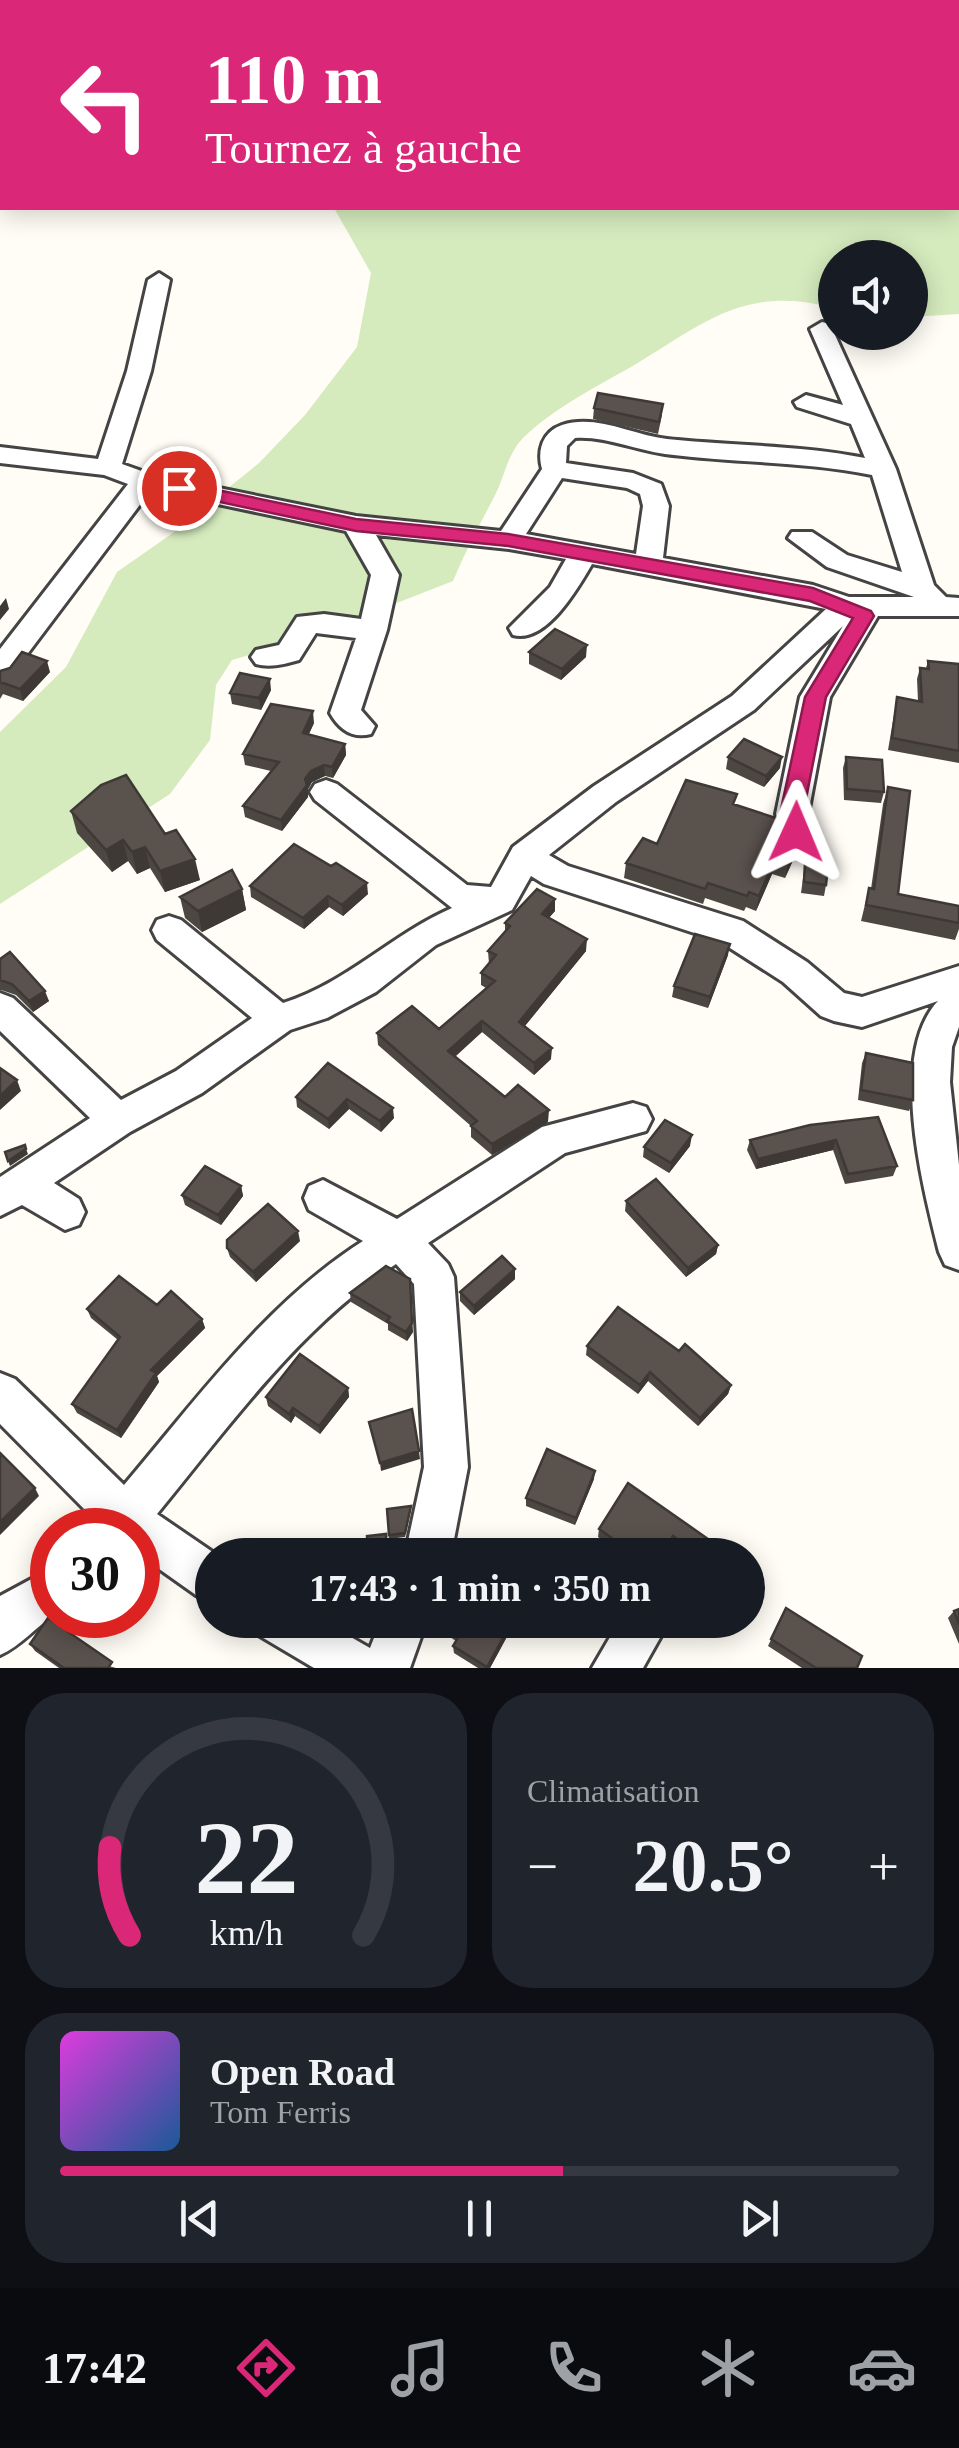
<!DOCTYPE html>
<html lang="fr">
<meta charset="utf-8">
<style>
:root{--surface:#171b24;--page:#20242c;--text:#f1f3f6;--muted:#9ea1a6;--line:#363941;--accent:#db2777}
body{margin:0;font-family:Georgia,serif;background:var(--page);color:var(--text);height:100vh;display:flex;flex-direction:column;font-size:38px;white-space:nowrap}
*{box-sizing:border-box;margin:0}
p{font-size:32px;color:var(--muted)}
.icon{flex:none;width:55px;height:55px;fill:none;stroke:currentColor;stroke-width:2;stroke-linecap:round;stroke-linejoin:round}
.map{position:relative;height:1668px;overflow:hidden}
.panel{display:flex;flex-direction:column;gap:25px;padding:25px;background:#0d0f14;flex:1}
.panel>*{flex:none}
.guide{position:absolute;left:0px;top:0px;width:960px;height:210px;box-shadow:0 5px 25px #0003;background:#db2777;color:#fff;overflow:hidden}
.buttons{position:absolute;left:818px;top:240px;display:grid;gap:20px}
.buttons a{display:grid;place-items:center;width:110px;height:110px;border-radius:50%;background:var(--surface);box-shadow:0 5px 25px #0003;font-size:50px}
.speed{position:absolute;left:30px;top:1508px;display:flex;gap:20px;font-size:50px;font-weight:700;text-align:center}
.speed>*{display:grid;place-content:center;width:130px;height:130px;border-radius:50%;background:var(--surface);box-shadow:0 5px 25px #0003;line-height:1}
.speed .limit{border:15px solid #d22;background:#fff;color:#111}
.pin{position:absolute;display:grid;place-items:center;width:85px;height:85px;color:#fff;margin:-42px;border:5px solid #fff;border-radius:50%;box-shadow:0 2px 10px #0007}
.me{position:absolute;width:110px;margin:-55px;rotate:1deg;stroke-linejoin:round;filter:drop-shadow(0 0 8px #0008)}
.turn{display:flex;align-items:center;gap:35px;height:210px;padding:0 40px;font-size:45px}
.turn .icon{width:130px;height:130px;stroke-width:2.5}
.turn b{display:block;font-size:70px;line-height:85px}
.big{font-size:75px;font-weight:700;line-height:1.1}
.panel .widget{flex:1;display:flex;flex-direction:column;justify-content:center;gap:15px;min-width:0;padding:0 35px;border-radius:40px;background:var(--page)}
.panel .dial{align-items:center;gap:0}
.dial svg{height:260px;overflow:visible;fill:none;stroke:var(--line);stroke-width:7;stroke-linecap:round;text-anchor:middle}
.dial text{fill:var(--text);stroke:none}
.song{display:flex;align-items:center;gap:30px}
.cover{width:120px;height:120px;border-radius:15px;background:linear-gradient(135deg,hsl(300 70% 55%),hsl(210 70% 35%))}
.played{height:10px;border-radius:5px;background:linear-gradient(90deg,var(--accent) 60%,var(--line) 60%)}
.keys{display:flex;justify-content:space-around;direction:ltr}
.heat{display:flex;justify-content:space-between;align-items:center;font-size:55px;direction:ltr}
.panel .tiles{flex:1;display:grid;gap:25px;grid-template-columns:1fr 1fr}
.widget:last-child{grid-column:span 2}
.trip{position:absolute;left:195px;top:1538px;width:570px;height:100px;border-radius:50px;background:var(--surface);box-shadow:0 5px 25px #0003;font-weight:700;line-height:100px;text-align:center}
.tabs{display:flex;height:160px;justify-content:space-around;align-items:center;background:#090b0e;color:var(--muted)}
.tabs .icon{width:70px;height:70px}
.tabs .on{color:var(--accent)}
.tabs b{font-size:45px;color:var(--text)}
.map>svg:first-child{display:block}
.green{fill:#d5ebbd}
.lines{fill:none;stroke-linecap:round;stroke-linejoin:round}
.minor-casing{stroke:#444;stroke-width:6}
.minor{fill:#fff;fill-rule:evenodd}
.wall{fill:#4d4742}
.shaded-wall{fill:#3f3936}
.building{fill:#5a524d;stroke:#3f3936;stroke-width:2.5}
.route{fill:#db2777;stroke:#8e194d;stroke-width:2.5}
</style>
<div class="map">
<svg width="959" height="1668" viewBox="0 0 959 1668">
<rect width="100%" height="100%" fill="#fffdf5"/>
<path class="green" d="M959 196V314L910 317V258H835V318L826 306C740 286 699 327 631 367 594 388 554 408 523 438 506 456 505 478 493 499 479 526 465 552 453 581L305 639 232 660 216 685 210 740 170 794 0 904V732L66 667 117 572 170 535 259 463 305 415 357 347 371 273 334 208H958Z"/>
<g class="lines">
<defs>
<path id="minor" d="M159 273 170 280 151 371 122 464 150 474 356 516 501 531 542 469C537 451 542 432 562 425 597 414 632 435 667 439 733 446 800 445 865 458L851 424 797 407 794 402 806 395 843 405 810 329 822 322 830 324 896 469 934 585 946 597 959 598V616H878L830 697 808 814 812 832 807 841 796 844 785 841 776 814 800 697 843 626 754 710 616 802 549 855 568 866 743 921 807 962 844 993 862 997 959 966V1027L952 1047 950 1082 959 1165V1270L945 1265 939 1252C923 1188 888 1054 938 1001L862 1027 834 1021 821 1016 783 982 719 941 544 884 531 876 512 910 436 945 376 992 327 1018 290 1030 202 1093 130 1132 54 1183 79 1199 85 1212 79 1225 65 1230 22 1205 0 1216V1177L90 1118 0 1031V993L13 998 121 1100 176 1071 252 1018 157 940 152 930 157 920 169 916 181 920 283 1003C347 983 392 934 452 908L315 800 310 792 315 784 326 780 337 784 467 885 491 887 513 847 594 786 732 696 826 609 592 564C578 588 546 644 513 635L509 628 550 587 566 559 509 549 376 535 399 575 387 630 361 710 375 726 371 734C352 739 339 729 330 713L356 638 316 633 299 660C285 664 270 668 256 664L251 657 256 650 279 645 297 617 324 614 361 619 371 575 346 531 151 490 10 677 0 680V649L128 484 104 475 0 463V447L98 459 127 371 148 280ZM575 438C606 436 635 450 665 454 734 463 803 461 872 475L902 572 847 555 812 532H792L788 538 827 567 914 597H849L813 585 663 558 669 506 661 484 633 473 566 463 567 446ZM562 478 627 488 640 494 643 506 636 554 526 534Z
M633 1103 646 1107 652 1119 646 1131 565 1153 428 1243 448 1264 454 1277 468 1467 451 1555H405L424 1467 414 1284 396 1264C300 1327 229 1426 157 1514L217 1555H212V1602L196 1595 138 1554V1530H93L96 1521 0 1424V1373L15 1379 124 1485C196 1400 267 1302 363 1241L309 1210 304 1198 309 1186 323 1180 397 1219 542 1127Z
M52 1568 55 1615C35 1627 21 1646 0 1655V1596Z
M253 1620H321L370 1648 381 1620H427L410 1668H314L260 1636Z
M620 1620H670L643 1668H592Z"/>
</defs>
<use href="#minor" class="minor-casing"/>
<use href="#minor" class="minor"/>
</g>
<path class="wall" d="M594 408 662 415 658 434 593 419Z
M529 652 586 657 561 680 529 664Z
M928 661 959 664V763L888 750 897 697 918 701 917 679 920 668H926Z
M0 671 50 672 23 701 3 694 0 699Z
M271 690 261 710 232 704 230 693Z
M314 723 309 734 345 744 346 755 333 778 325 776 312 782 308 789V797L282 831 245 817 243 806 271 771 245 765 243 754Z
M728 757 780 768 764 787 726 769Z
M846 757 884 792 881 803 844 800 843 768Z
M888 787 898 894 959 906V929L955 940 861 921 869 888 871 889 883 804Z
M735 804 787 829 799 847 785 878 772 874 756 911 746 907 744 911 705 898 703 904 624 878 626 863 657 844Z
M71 811 165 834 200 880 165 892 150 868 137 874 128 861 112 872 77 833Z
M805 863 826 885 824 896 801 893Z
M250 886 368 894 343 916 329 907 304 929 251 897Z
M242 889 246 910 202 932 185 918 180 897Z
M555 911 549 918 586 951 525 1026 551 1059 534 1075 482 1032 455 1057 505 1097 548 1122 492 1155 471 1137V1126L378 1045 377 1033 439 1029 486 988 481 985V973L489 964 488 951 505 932V923Z
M728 955 708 1008 672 997 674 986Z
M0 959 49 1001 33 1012 16 995 1 990H0Z
M866 1053 913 1100 909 1111 858 1100 862 1063Z
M328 1063 394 1118 381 1132 349 1109 329 1129 297 1107 296 1097Z
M810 1125 897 1166 893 1176 845 1184 833 1150 756 1169 747 1150 750 1140Z
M690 1146 669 1173 643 1157 644 1147Z
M241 1186 243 1196 221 1225 185 1205 182 1195Z
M626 1201 718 1245 716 1254 686 1277 625 1211Z
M300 1241 256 1282 230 1257 227 1248Z
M386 1266 413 1332 407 1341 388 1330V1324L351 1302 350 1293Z
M515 1269V1279L474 1315 460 1301V1292Z
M157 1305 202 1319 205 1328 157 1376 159 1382 121 1438 77 1413 72 1404 118 1340 91 1318 87 1309Z
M587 1346 679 1351 731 1385 728 1394 698 1426 648 1381 638 1394 586 1355Z
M348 1388 349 1397 320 1434 295 1416 291 1423 268 1406 266 1397Z
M594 1479 575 1525 526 1506V1498Z
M387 1509 411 1510 405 1537 389 1539Z
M599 1529 708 1539 700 1555H685L671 1544 665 1555H624L598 1537Z
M786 1608 857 1668H802L768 1646Z
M959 1609V1644L948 1618 954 1611Z
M516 1620 490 1668H478L454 1653 453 1646 456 1641 450 1637 449 1630Z
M30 1644 116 1668H59L35 1651Z"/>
<path class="shaded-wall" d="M6 598 9 609 0 620V606Z
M587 645 586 657 561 680 562 669Z
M47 661 50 672 23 701 20 689Z
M270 679 271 690 261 710 259 698Z
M313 711 314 723 304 744 303 733Z
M345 744 346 755 333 778 332 767Z
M782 757 780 768 764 787 766 776Z
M324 765 325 776 312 782 308 789V797L282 831 281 820 305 779 311 771Z
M803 832 799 847 785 878 788 863Z
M123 840 128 861 112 872 106 850Z
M145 847 150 868 137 874 132 852Z
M195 859 200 880 165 892 160 871Z
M775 859 772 874 756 911 759 896Z
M367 883 368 894 343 916 342 905Z
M242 889 246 910 202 932 198 911Z
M328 896 329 907 304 929 303 918Z
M555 899V911L541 926 542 914Z
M587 939 586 951 519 1033V1022Z
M730 944 728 955 708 1008 710 997Z
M45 991 49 1001 33 1012 29 1001Z
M482 1021V1032L448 1062V1051Z
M552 1048 551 1059 534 1075V1063Z
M17 1080 21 1091 0 1110V1096Z
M347 1099 349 1109 329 1129 328 1119Z
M393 1108 394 1118 381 1132 380 1121Z
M549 1110 548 1122 492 1155V1144Z
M692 1135 690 1146 669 1173 671 1163Z
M836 1140 833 1150 756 1169 758 1159Z
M26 1149 28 1154 10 1166 8 1161Z
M241 1186 243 1196 221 1225 218 1215Z
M298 1231 300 1241 256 1282 253 1272Z
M718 1245 716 1254 686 1277 688 1268Z
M515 1269V1279L474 1315V1306Z
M410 1279 413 1332 407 1341 406 1332Z
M202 1319 205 1328 157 1376 159 1382 121 1438 117 1430 151 1370Z
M650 1372 648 1381 638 1394 640 1385Z
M731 1385 728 1394 698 1426 700 1418Z
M348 1388 349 1397 320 1434 319 1426Z
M293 1408 295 1416 291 1423 289 1414Z
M419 1451 420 1459 381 1471 380 1463Z
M595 1471 594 1479 575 1525 576 1518Z
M35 1488 39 1496 0 1535V1522Z
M513 1620H516L490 1668H487Z"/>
<path class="building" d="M598 393 663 404 659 422 594 408Z
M555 629 587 645 562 669 529 652Z
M22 652 47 661 20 689 0 682V671L10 668Z
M928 661 959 664V751L892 738 897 697 922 702 920 668 929 669Z
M240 673 270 679 259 698 230 693Z
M271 704 313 711 303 733 345 744 332 767 324 765 311 771 305 779 307 785 281 820 243 806 279 762 243 754Z
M744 739 782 757 766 776 728 757Z
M846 757 882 760 884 792 847 789Z
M126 775 165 834 176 830 195 859 160 871 145 847 132 852 123 840 106 850 71 811 101 785Z
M686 780 737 794 733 804 782 820 787 829 803 832 788 863 775 859 759 896 749 892 747 896 708 883 705 889 626 863 643 838 657 844Z
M888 787 910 791 898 894 959 906V923L866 905 869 888 874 889Z
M294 844 331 866 336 863 367 883 342 905 328 896 303 918 250 886Z
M805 863 828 866 826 885 804 882Z
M232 870 242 889 198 911 180 897Z
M537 889 555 899 542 914 587 939 519 1022 552 1048 534 1063 482 1021 448 1051 505 1097 518 1085 549 1110 492 1144 471 1126 477 1121 377 1033 412 1006 439 1029 495 981 481 973 496 955 488 951 510 926 505 923Z
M695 934 730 944 710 997 674 986Z
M10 952 45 991 29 1001 12 984 0 980V959Z
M866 1053 913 1063V1100L861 1090Z
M328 1063 393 1108 380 1121 347 1099 328 1119 296 1097Z
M0 1068 17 1080 0 1096Z
M878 1117 897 1166 848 1174 836 1140 758 1159 750 1140 810 1125Z
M665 1120 692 1135 671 1163 644 1147Z
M25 1145 26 1149 8 1161 5 1152Z
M205 1166 241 1186 218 1215 182 1195Z
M656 1179 718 1245 688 1268 626 1201Z
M268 1204 298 1231 253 1272 227 1248V1240Z
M502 1256 515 1269 474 1306 460 1292Z
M386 1266 410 1279 412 1323 406 1332 387 1321 390 1317 350 1293Z
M119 1276 157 1305 171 1291 202 1319 151 1370 156 1373 117 1430 72 1404 120 1337 87 1309Z
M618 1307 679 1351 685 1344 731 1385 700 1418 650 1372 640 1385 587 1346Z
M300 1354 348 1388 319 1426 293 1408 289 1414 266 1397Z
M412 1409 419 1451 380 1463 369 1422Z
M547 1449 595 1471 576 1518 526 1498Z
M0 1453 35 1488 0 1522Z
M628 1483 708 1539 697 1555 673 1536 662 1555H636L599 1529Z
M411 1506 405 1533 389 1535 387 1509Z
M386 1534 387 1555H368L367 1536Z
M786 1608 862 1656 857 1668H816L771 1639Z
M959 1609V1624L954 1611Z
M48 1618 112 1662 108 1668H64L30 1644Z
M454 1620H513L487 1667 453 1646 459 1636 449 1630Z"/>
<path class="route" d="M179 482 356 519 508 534 813 588 871 611 874 616 826 697 803 814 808 832 804 838H788L780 814 805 697 853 618 810 601 508 546 356 531 173 492 170 488Z"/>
</svg>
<div class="buttons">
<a><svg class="icon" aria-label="sound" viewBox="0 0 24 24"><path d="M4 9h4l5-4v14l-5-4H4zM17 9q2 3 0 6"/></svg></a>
</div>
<div class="speed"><div class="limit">30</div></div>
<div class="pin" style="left:179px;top:488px;background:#d93025"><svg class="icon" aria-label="arrive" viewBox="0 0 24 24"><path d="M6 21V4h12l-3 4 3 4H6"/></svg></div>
<svg class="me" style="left:796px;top:832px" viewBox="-20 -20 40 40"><path d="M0-17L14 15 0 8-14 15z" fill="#db2777" stroke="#fff" stroke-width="4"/></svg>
<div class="trip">17:43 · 1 min · 350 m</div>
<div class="guide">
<div class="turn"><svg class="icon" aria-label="left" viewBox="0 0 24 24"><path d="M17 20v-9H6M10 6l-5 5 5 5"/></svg><div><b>110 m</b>Tournez à gauche</div></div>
</div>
</div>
<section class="panel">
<div class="tiles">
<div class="widget dial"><svg viewBox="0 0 100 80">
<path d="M14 69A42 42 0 1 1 86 69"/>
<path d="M14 69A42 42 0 0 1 8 42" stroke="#db2777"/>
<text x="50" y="56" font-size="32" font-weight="700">22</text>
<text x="50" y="72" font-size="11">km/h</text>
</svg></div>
<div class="widget"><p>Climatisation</p>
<div class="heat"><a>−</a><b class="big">20.5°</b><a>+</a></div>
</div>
<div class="widget">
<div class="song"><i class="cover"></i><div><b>Open Road</b><p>Tom Ferris</p></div></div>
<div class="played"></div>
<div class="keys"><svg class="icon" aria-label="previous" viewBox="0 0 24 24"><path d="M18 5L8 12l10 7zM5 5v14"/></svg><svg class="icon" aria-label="pause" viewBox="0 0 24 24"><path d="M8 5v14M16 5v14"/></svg><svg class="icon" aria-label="next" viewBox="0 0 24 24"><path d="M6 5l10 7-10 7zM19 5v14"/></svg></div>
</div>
</div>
</section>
<nav class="tabs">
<b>17:42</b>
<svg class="icon on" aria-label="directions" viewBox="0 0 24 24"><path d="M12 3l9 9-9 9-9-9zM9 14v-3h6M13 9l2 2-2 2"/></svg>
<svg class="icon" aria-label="music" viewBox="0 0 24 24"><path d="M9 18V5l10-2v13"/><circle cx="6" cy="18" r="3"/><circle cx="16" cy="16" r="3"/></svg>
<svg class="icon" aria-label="phone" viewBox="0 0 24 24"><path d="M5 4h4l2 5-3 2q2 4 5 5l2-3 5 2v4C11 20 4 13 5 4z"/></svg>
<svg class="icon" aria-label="climate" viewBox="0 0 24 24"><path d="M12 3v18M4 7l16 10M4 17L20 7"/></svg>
<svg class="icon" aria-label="car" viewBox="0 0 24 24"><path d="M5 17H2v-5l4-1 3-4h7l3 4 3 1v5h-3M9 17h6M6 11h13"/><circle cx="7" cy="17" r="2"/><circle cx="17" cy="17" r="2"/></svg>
</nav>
